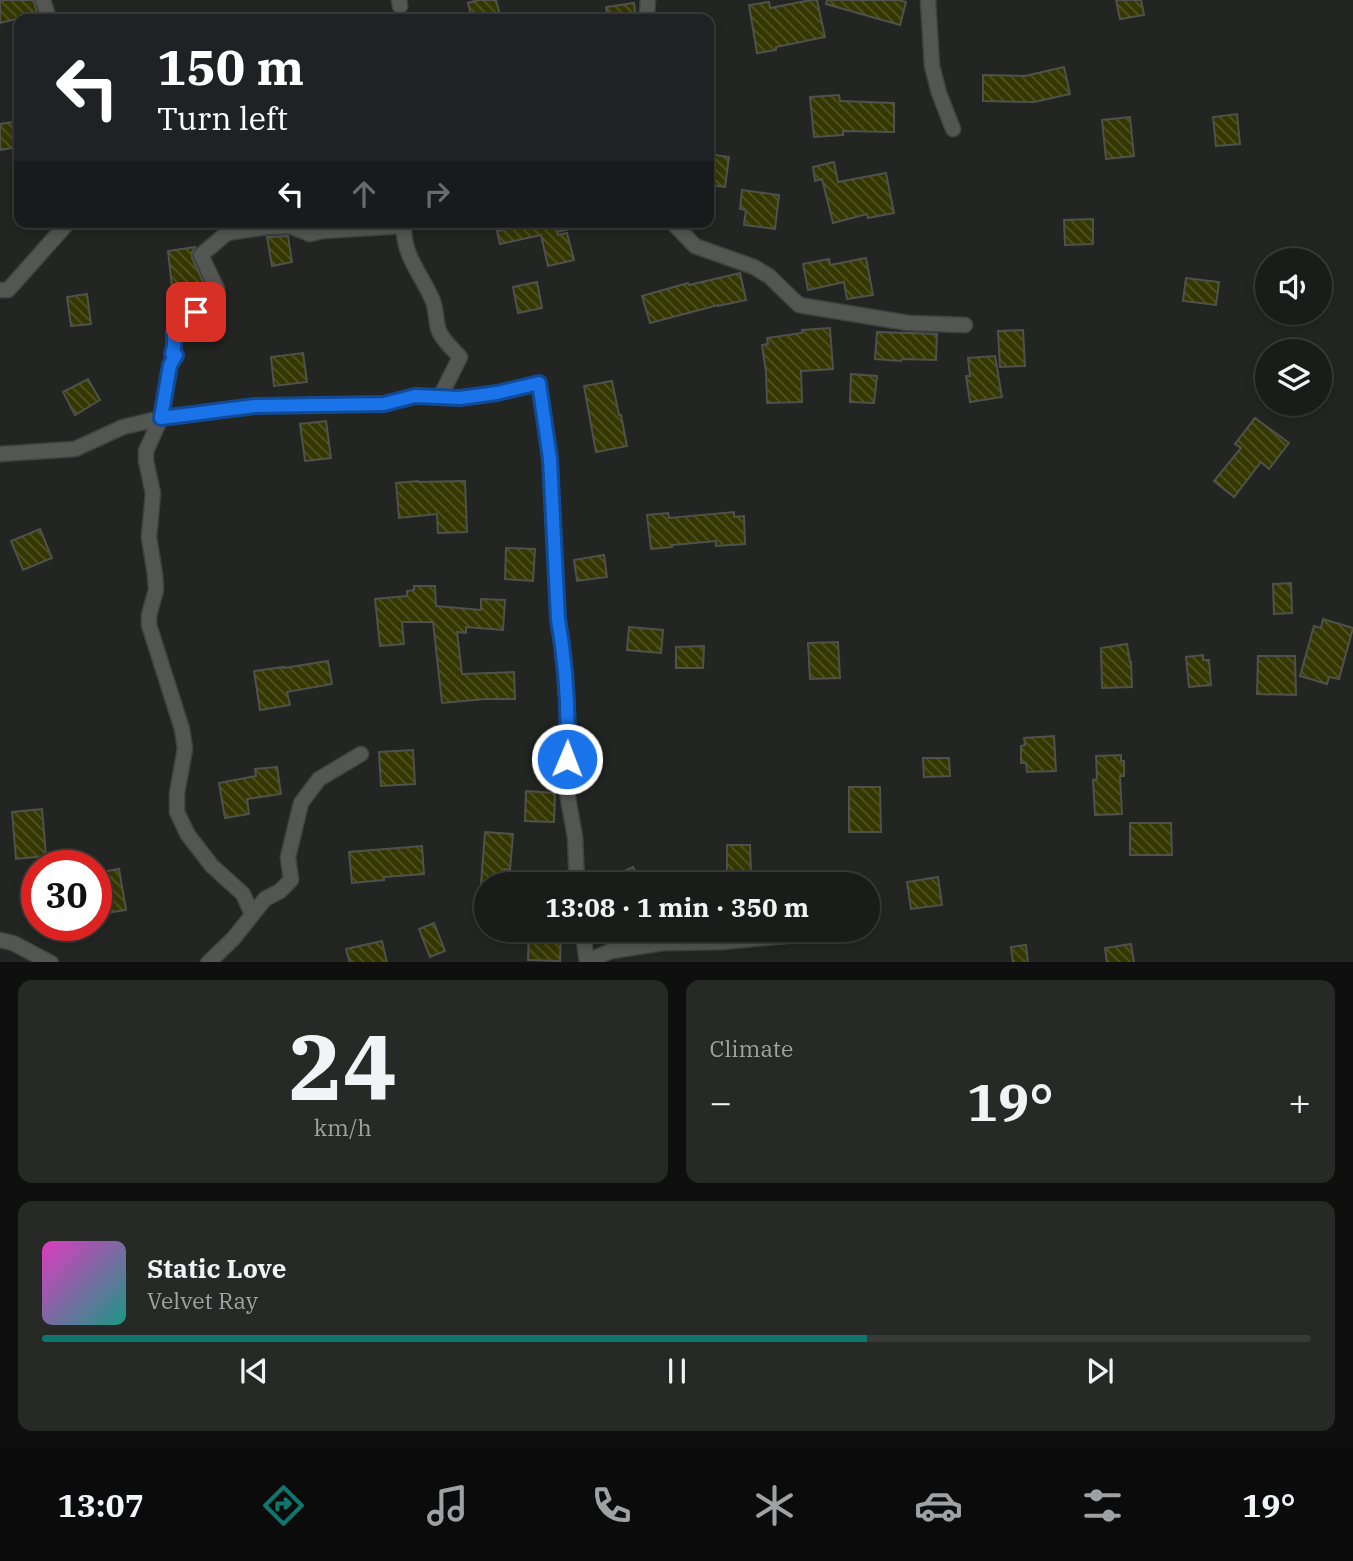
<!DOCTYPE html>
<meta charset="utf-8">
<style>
:root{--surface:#1a1c19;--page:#272926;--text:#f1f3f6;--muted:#9fa1a2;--line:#383a38;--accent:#0f766e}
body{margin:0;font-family:"IBM Plex Serif",serif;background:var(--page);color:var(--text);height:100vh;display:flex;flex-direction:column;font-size:26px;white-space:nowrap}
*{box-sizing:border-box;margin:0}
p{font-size:23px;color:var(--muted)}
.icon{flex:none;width:38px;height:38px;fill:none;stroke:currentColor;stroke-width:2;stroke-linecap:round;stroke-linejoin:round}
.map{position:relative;height:962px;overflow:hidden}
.panel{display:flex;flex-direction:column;gap:18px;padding:18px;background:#0e0f0e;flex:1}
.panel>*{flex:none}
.guide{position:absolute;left:14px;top:14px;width:700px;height:214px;border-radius:14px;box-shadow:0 4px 10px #0003,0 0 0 2px var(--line);background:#202124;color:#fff;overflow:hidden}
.fabs{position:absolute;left:1255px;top:248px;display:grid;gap:14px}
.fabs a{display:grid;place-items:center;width:77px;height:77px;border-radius:50%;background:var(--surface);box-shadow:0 4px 10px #0003,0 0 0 2px var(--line);font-size:35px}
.speed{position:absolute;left:21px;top:850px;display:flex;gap:14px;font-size:35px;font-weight:700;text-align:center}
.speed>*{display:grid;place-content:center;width:91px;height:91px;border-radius:50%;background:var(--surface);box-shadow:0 4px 10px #0003,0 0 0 2px var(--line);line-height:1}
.speed .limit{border:10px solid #d22;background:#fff;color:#111}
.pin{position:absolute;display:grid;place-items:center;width:60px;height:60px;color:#fff;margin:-30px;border-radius:14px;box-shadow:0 4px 10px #0006}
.me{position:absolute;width:77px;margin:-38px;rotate:1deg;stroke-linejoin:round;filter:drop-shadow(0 0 5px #0008)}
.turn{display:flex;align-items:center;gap:24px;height:147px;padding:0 28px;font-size:32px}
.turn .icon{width:91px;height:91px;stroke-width:2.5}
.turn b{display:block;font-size:49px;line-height:60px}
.lanes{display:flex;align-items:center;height:66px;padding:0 28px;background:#0003;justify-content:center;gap:35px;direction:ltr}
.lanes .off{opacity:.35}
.big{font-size:52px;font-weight:700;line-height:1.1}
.panel .card{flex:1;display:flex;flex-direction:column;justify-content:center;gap:10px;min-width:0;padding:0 24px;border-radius:14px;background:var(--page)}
.panel .dial{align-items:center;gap:0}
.dial b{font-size:91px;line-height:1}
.song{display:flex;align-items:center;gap:21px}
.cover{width:84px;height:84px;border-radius:10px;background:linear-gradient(135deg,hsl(310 70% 55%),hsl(170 70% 35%))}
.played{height:7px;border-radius:4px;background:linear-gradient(90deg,var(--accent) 65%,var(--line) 65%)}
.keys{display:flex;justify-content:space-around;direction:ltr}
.heat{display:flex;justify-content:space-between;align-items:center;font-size:38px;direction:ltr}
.panel .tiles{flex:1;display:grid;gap:18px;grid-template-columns:1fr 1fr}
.card:last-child{grid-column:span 2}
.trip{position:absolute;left:474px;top:872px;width:406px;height:70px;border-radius:35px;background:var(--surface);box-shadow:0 4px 10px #0003,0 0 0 2px var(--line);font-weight:700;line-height:70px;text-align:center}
.tab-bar{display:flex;height:112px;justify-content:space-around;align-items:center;background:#0a0b0a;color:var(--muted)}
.tab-bar .icon{width:49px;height:49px}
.tab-bar .active{color:var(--accent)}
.tab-bar b{font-size:32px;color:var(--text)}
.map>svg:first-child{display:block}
.building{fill:url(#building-back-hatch);stroke:#50514c;stroke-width:2}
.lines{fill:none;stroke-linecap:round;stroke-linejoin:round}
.minor-casing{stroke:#414340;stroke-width:17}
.minor{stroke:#545652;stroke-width:14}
.route-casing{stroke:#114b97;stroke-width:18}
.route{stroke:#1a73e8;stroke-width:12}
</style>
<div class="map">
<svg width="1353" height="963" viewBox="0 0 1353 963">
<defs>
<pattern id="building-back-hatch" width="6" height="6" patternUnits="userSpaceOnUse" patternTransform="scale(1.75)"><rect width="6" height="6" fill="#343700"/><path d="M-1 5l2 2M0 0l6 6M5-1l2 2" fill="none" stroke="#515425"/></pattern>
</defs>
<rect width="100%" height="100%" fill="#222521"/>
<path class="building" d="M0 0H34L37 14 0 23Z
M478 0H496L501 19H472L468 3Z
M811 0H817L825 37 776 47V50L757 53 749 5 769 2 770 8Z
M827 0H898L906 2 900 25 826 4Z
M1116 0H1141L1144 15 1120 19Z
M634 3 636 19H608L606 7Z
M1064 67 1070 94 1034 102 983 101V75L1025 76Z
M839 95 840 101 894 103V132L843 131V135L814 137 810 97Z
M1237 114 1240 144 1216 146 1213 117Z
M1130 117 1134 156 1106 159 1102 120Z
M19 121V147L0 150V124Z
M709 154 729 157 725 187 709 185Z
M834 162 838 182 886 173 894 213 868 218 867 214 833 223 822 179 815 181 813 167Z
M742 190 779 195 775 229 744 225 746 210 740 209Z
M1093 219V244L1065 245 1064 220Z
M538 222H574V228L557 232 558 235 567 233 574 260 548 266 541 235 500 244 497 231Z
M288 236 292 262 272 266 267 237Z
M195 247 192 252V258L204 284 172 287 168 251Z
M866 258 873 295 847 299 844 282 808 290 803 264 829 259 830 265Z
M740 273 746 300 718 306V305L650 323 642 296 688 283 689 285Z
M1186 278 1219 282 1216 305 1183 301Z
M537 282 542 308 518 313 513 287Z
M87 294 91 324 71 326 67 297Z
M830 328 833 369 801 371 802 402 767 403 766 372 762 345 768 344 767 338 802 333V330Z
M1023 330 1025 366 1000 367 998 331Z
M877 332 937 334 936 360 902 359 901 361 875 359Z
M303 353 307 382 274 386 271 357Z
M995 356 1002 397 970 402 966 376H970L968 358Z
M851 374 877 376 874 403 850 402Z
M88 379 100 400 75 415 63 392Z
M612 381 619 415H621L627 446 596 452 584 386Z
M1255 418 1289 443 1269 469 1261 462 1234 497 1214 481 1241 448 1235 444Z
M326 421 331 458 305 461 300 424Z
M418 481V482L465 481 467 532 438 533 437 514 399 518 396 483Z
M734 512V517L744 516 745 544 716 546V541L672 545V547L651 549 647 515 668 513 669 518Z
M40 529 52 558 23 570 11 541Z
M506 548 535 549 533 581 505 579Z
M604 555 607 577 577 581 574 560Z
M1291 583 1292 613 1274 614 1273 584Z
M414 586H435L436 606 481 610V599L505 600 503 630 466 627V633L457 632 462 674 514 672 515 699H485L442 703 433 622H402L404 644 380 646 375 599 407 596V591L414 590Z
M1323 619 1353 628 1339 679 1329 677 1327 684 1300 676 1314 626 1321 628Z
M629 627 663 630 661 653 627 650Z
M838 642 840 678 810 679 808 643Z
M1127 644 1130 662H1131L1132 687 1102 688 1101 648Z
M704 646 703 668H676V647Z
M1203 655V660H1209L1211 685 1189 687 1186 657Z
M1258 656H1295L1296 695 1257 694Z
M328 661 332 684 287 692 290 705 260 710 254 671 284 667V668Z
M1054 736 1056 771 1027 772 1026 763H1021V746L1025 745 1024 738Z
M413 750 415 784 381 786 379 752Z
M1121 755V761H1124V776H1120L1122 814 1095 815 1093 780 1097 779 1096 756Z
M923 758H949L950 776 924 777Z
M277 767 281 794 247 799 249 814 225 818 219 783 256 776 255 769Z
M849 787H880L881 832H849Z
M526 791 555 793 554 822 525 821Z
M42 809 46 856 16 859 12 812Z
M1130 823H1171L1172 855H1130Z
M485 832 513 834 510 870 504 869 505 884H481Z
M727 845H750L751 873 727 874Z
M422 846 424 874 384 877V880L352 883 349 852Z
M633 867 641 884H596Z
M119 869 126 910 99 914 96 897V873Z
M938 877 942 905 911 909 907 882Z
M434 923 445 951 430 957 419 929Z
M529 929H561L560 961 528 960Z
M382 941 387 963H350L346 949Z
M1131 944 1134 963H1107L1105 948Z
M1026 945 1028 963H1013L1011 947Z"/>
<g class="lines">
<defs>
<path id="minor" d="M43 0 49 19
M399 0 400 6
M648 0 647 13 649 19
M928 0 932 66 939 93 953 129
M404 222C402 256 420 271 432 299 437 309 435 321 439 331 443 341 453 349 460 357L440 397
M672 222 695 246 754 267 769 276 799 305 908 323 965 325
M0 290H8L65 226 64 222
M0 454 75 449 123 427 161 418 255 406 384 404 415 396 460 398 497 393 539 383 550 459 558 619 562 642 569 732 566 787 575 837 577 884
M252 914 243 894 212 866 188 835 177 812V793L185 749 182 729 149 625V615L156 590 155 575 149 537 153 493 146 461V451L161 418 170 365 176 355 172 354 174 346V333L190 322 196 311 217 289 201 255 227 233 268 227 290 226 310 234 322 231 403 226
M582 929 587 961
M0 940 13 943 51 963
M208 963 233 939 265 899 280 891 291 880 288 857 301 803 319 779 361 754
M587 963V961L611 951 663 943 722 942 796 935"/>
</defs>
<use href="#minor" class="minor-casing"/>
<use href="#minor" class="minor"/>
</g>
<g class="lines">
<defs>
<path id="route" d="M196 312 190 322 174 333V346L172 354 176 355 170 365 161 418 255 406 384 404 415 396 460 398 497 393 539 383 550 459 558 619C566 665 569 713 567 759"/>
</defs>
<use href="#route" class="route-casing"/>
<use href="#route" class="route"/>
</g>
</svg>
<div class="fabs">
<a><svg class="icon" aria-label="sound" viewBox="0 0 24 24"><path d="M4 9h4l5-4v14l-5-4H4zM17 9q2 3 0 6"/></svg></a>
<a><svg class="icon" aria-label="layers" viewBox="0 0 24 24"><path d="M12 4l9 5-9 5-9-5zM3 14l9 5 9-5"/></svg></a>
</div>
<div class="speed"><div class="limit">30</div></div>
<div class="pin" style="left:196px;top:312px;background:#d93025"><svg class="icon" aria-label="arrive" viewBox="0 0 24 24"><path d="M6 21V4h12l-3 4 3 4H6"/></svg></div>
<svg class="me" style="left:567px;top:759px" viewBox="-20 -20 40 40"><circle r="17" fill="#1a73e8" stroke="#fff" stroke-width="3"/><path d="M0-11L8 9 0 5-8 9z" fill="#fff"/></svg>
<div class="trip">13:08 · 1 min · 350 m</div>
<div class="guide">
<div class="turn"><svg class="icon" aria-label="left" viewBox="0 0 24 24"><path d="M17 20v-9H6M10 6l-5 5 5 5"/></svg><div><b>150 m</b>Turn left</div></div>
<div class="lanes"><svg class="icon" aria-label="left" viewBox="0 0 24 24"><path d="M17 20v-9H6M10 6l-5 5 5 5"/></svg><svg class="icon off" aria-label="ahead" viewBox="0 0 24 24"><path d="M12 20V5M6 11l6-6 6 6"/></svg><svg class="icon off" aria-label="right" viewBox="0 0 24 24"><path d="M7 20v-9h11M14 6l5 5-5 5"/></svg></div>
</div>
</div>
<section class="panel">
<div class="tiles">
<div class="card dial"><b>24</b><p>km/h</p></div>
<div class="card"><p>Climate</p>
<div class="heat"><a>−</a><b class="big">19°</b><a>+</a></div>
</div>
<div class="card">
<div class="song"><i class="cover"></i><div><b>Static Love</b><p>Velvet Ray</p></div></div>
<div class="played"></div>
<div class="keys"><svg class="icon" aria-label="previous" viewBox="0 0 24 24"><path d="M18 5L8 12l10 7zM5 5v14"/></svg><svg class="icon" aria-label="pause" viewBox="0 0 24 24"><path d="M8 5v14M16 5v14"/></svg><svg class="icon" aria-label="next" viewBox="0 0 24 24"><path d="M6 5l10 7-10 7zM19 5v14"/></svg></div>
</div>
</div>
</section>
<nav class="tab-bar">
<b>13:07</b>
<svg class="icon active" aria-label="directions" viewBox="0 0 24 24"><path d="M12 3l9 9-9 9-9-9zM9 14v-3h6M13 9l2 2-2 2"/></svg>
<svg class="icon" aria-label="music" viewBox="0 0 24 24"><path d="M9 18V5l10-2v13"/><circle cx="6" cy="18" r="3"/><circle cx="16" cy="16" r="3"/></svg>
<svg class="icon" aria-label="phone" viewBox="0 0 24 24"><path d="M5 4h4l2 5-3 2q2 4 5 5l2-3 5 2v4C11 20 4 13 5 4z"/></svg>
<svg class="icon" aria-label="climate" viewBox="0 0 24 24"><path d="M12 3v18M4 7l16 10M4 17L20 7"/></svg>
<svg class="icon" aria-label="car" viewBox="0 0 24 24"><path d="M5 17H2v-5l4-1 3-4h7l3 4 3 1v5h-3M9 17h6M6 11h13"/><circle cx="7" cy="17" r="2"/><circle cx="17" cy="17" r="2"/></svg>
<svg class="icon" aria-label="filters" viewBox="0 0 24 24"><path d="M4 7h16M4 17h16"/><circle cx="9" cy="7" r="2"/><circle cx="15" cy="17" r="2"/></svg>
<b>19°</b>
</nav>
